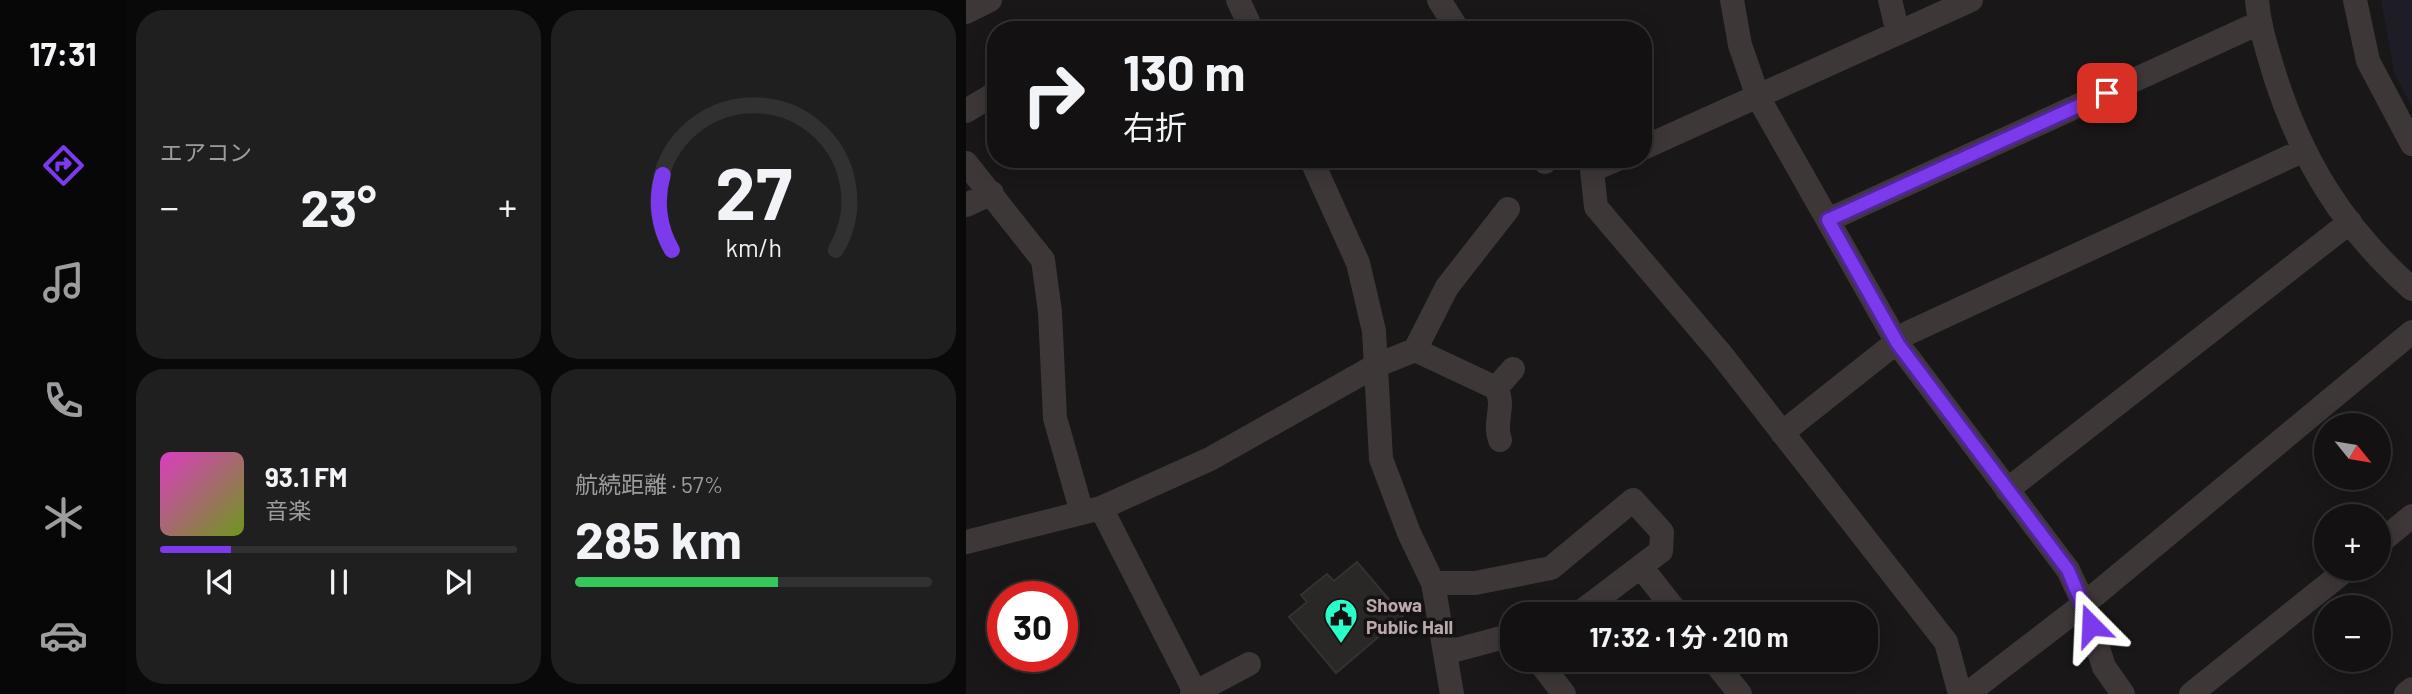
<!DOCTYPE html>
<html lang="ja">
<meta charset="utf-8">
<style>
:root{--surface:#131111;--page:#201f1f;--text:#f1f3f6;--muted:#9d9d9f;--line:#323131;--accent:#7c3aed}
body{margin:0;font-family:Barlow,"Noto Sans JP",sans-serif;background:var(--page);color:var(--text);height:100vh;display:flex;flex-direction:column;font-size:26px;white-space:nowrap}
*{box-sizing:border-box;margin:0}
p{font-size:23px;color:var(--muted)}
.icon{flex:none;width:38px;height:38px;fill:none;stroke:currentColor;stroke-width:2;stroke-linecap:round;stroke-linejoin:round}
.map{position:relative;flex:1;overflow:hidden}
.drawer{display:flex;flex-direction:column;gap:10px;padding:10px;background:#0a0909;width:840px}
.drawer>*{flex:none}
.hud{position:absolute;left:21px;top:21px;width:665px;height:147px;border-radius:28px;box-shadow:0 4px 18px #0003,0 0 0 2px var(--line);background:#131111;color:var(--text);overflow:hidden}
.needle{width:46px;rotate:120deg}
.controls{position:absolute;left:1348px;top:413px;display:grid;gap:14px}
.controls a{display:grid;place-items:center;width:77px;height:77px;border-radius:50%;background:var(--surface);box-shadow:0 4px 18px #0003,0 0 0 2px var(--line);font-size:35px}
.speed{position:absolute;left:21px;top:581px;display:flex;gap:14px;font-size:35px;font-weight:700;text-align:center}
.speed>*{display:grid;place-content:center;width:91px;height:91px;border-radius:50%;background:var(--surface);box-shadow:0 4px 18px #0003,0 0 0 2px var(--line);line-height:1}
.speed .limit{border:10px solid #d22;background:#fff;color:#111}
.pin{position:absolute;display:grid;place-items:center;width:60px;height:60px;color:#fff;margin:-30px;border-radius:14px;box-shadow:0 4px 10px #0006}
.me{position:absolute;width:77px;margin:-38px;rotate:339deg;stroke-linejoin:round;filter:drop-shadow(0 0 5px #0008)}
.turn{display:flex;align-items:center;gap:24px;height:147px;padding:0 21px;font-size:32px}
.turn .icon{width:91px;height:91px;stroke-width:2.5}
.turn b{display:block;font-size:49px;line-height:60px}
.big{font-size:52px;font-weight:700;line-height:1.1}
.drawer .card{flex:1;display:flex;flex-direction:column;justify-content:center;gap:10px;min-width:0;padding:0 24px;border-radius:28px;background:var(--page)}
.drawer .dial{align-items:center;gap:0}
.dial svg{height:182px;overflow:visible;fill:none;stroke:var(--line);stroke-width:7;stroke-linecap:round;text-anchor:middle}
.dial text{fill:var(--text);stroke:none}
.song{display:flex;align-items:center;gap:21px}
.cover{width:84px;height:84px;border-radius:10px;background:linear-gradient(135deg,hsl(310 70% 55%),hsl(80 70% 35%))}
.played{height:7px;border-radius:4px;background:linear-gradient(90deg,var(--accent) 20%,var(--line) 20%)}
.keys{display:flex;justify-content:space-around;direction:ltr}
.heat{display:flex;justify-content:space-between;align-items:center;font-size:38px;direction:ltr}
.charge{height:10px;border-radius:5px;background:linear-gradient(90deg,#34c759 57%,var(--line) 0)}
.drawer .tiles{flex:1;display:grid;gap:10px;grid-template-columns:repeat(2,1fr)}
.trip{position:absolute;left:534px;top:602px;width:378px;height:70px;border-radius:28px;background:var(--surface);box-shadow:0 4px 18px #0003,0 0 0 2px var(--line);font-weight:700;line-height:70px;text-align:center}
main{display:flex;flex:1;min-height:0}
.dock{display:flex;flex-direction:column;width:126px;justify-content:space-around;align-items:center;background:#080707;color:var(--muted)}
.dock .icon{width:49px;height:49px}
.dock .on{color:var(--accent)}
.dock b{font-size:32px;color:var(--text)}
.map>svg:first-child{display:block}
.green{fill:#1e1c24}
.building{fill:#2a2727;stroke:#353130;stroke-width:2}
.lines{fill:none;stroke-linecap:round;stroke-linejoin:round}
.street{stroke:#3e3738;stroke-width:24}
.route-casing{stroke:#51269a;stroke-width:18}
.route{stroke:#7c3aed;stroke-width:12}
.labels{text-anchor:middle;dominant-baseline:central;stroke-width:7;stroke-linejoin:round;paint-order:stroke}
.poi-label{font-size:19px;font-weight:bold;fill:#baa8ac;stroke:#141212;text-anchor:start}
</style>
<main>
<nav class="dock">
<b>17:31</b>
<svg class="icon on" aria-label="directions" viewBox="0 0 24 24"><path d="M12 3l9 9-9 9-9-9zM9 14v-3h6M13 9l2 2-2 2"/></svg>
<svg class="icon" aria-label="music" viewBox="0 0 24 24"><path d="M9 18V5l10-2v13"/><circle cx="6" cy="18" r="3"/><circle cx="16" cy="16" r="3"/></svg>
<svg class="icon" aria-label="phone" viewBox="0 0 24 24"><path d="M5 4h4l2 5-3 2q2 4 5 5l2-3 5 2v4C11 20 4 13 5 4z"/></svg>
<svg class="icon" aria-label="climate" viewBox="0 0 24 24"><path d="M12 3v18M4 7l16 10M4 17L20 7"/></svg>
<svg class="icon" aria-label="car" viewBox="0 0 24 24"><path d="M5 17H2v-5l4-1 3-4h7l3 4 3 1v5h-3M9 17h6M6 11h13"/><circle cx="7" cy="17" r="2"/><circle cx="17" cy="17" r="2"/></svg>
</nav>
<section class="drawer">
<div class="tiles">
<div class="card"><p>エアコン</p>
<div class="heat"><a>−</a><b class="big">23°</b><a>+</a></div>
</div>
<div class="card dial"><svg viewBox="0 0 100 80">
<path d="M14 69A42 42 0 1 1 86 69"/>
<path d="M14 69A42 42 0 0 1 10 36" stroke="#7c3aed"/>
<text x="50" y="56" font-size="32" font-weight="700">27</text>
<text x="50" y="72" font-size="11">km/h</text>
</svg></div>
<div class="card">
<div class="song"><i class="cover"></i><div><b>93.1 FM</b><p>音楽</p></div></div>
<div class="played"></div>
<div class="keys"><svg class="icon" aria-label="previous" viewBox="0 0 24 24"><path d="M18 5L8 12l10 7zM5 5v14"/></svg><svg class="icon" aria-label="pause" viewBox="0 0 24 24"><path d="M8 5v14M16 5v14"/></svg><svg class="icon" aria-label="next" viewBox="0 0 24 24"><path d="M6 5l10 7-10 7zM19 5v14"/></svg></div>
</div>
<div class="card"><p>航続距離 · 57%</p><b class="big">285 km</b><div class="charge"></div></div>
</div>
</section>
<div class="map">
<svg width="1446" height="694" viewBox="0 0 1446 694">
<rect width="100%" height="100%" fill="#191717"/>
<path class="green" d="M1415 0H1446V107L1428 73Z"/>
<path class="building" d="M391 562 437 616 370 673 323 617 341 602 335 595 361 574 368 581Z"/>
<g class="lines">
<path class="street" d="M272 0 286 30
M473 0 492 30
M766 0 774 45 792 97 932 344 1102 570 1118 604 1138 667 1157 694
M924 0 932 33
M1291 0C1293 26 1301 49 1308 73 1336 161 1377 228 1446 289
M1389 0 1402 61 1446 144
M0 12 24 0
M0 111 30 93
M677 148 1005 0
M345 159 392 263 408 331 415 459 443 533 467 583 486 694
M577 159 579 162
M652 159 626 170 630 207 755 354 980 642 994 694
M0 163 77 260 84 312 89 418 116 513
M0 205 26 193
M862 220 1293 23
M449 350 530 388 547 369
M530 388C540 406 527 422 534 440
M816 433 942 333 1336 151
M1041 490 1384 222
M135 508 229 692
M0 542 135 508 244 459 409 366 449 350 481 287 542 209
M1412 544 1446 516
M676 568 712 614
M467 583H509L585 568 667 500 696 532 695 551 612 614
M479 653 546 635
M572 660 598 694
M747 660 774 694
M226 694 283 664
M1001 694 1118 604 1446 332
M1225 694 1381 569
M1440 694 1446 689"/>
</g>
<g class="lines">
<defs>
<path id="route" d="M1125 625 1102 570 932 344 862 220 1141 93"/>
</defs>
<use href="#route" class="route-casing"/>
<use href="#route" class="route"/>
</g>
<defs>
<symbol id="civic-pin" viewBox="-11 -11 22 30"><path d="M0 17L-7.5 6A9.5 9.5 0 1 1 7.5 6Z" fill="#29ffc9" stroke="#141212"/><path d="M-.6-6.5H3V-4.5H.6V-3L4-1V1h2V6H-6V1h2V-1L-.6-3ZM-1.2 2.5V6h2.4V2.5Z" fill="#111"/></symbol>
</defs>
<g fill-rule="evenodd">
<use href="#civic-pin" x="356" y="596" width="38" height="52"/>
</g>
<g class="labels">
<g class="poi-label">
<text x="400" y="604">Showa<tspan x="400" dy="22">Public Hall</tspan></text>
</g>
</g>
</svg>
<div class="controls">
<a><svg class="needle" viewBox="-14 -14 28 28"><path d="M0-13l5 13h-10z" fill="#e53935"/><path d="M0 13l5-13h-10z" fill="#9d9d9f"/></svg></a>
<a>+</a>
<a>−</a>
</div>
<div class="speed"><div class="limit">30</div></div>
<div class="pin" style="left:1141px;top:93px;background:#d93025"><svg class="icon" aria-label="arrive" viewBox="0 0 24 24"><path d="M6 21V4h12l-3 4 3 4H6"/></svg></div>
<svg class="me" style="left:1125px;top:625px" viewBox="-20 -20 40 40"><path d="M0-17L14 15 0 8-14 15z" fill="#7c3aed" stroke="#fff" stroke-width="4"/></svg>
<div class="trip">17:32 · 1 分 · 210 m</div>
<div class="hud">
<div class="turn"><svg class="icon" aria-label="right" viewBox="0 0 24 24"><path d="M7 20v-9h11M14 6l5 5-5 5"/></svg><div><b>130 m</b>右折</div></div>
</div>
</div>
</main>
